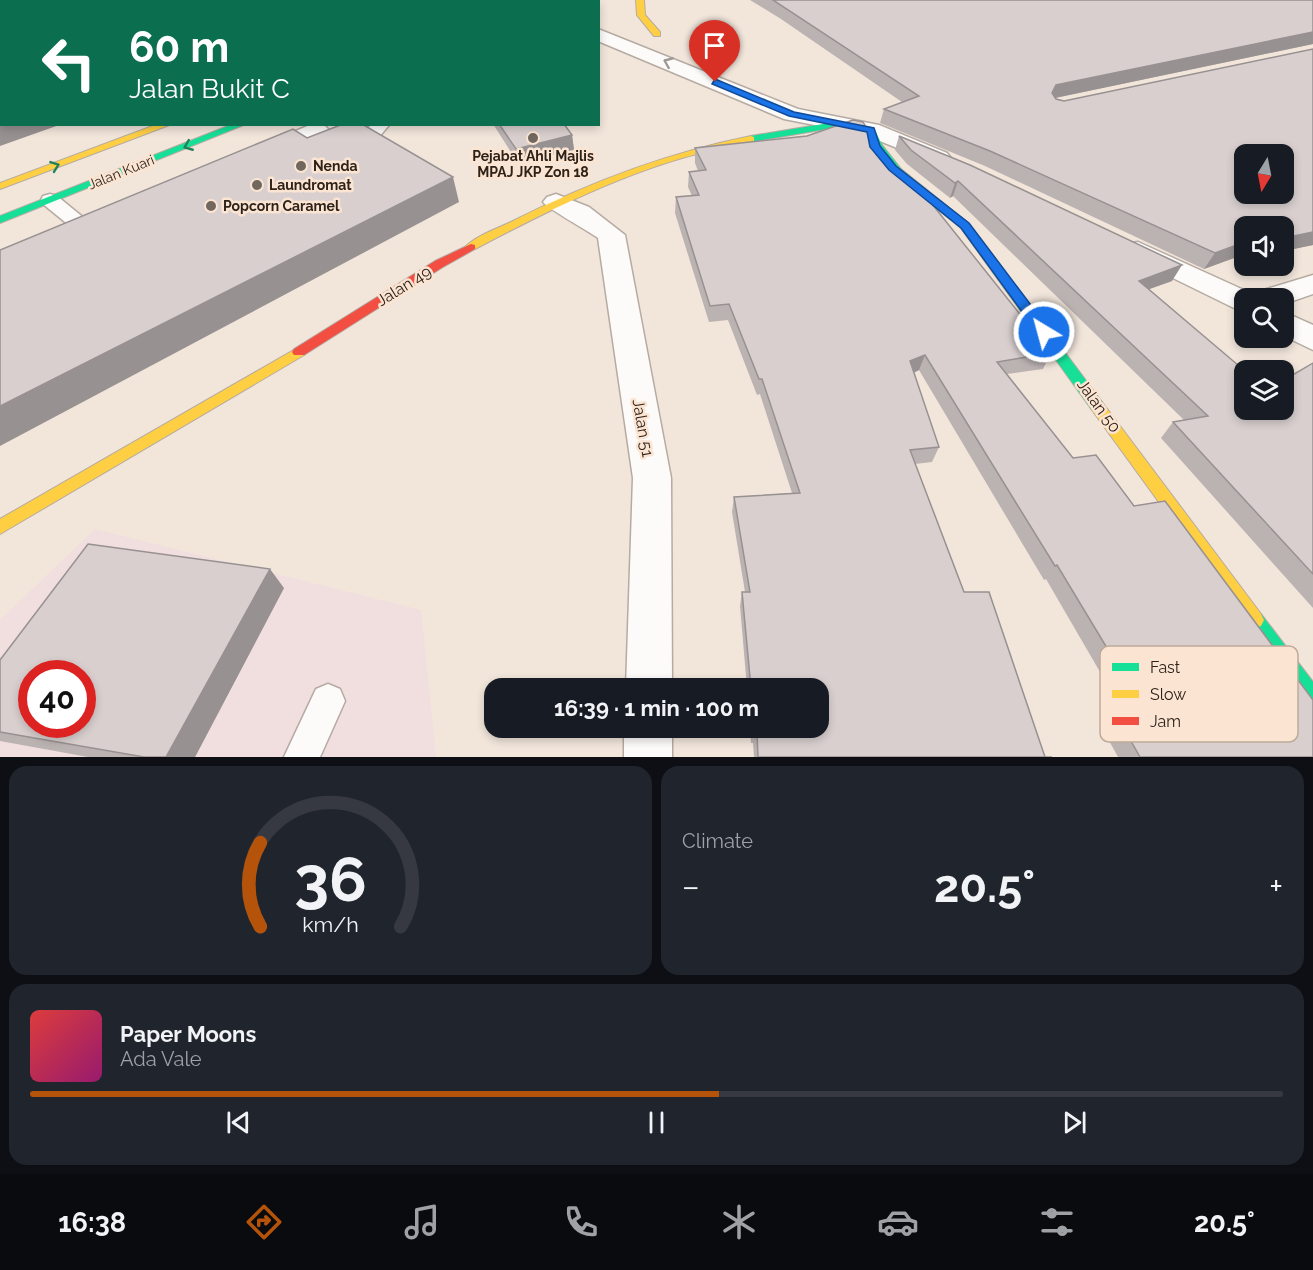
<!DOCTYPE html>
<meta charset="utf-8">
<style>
:root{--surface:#171b24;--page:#20242c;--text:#f1f3f6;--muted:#9ea1a6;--line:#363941;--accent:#b45309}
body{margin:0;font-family:Raleway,sans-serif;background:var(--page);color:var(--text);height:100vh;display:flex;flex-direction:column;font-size:22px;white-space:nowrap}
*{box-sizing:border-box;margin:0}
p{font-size:20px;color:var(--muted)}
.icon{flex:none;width:33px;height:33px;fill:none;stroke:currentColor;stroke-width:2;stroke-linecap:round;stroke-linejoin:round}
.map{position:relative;height:757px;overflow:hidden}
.drawer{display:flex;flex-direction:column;gap:9px;padding:9px;background:#0d0f14;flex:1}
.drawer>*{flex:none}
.banner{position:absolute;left:0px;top:0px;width:600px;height:126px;box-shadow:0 3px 9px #0003;background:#0b6e4f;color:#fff;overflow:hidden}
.needle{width:39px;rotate:190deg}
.controls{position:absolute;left:1234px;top:144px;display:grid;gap:12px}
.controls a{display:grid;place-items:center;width:60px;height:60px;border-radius:12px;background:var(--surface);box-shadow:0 3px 9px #0003;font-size:30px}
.speed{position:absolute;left:18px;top:660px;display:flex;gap:12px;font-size:30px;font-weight:700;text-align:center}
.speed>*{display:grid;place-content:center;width:78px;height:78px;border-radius:50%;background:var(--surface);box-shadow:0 3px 9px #0003;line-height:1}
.speed .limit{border:9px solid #d22;background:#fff;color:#111}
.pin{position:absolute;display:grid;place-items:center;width:51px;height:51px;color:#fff;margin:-62px -26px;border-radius:50% 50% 50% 0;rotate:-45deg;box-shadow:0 0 6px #0007}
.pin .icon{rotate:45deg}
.me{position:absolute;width:66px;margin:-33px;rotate:323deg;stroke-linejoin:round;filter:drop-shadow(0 0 4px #0008)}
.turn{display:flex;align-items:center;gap:21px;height:126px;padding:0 30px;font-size:27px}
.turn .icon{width:78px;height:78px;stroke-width:2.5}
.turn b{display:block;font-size:42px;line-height:51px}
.big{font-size:45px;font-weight:700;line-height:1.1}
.drawer .card{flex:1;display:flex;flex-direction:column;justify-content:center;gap:9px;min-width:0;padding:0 21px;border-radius:18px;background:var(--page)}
.drawer .dial{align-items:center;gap:0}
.dial svg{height:156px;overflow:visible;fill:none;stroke:var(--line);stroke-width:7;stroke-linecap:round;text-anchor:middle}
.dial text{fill:var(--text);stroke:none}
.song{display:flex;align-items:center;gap:18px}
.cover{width:72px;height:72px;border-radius:9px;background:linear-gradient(135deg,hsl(0 70% 55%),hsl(320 70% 35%))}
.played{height:6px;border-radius:3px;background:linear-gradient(90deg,var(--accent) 55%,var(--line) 55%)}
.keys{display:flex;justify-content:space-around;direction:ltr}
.heat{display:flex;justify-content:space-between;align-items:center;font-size:33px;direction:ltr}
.drawer .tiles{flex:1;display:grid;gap:9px;grid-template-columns:1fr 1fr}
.card:last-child{grid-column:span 2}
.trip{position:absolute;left:484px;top:678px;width:345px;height:60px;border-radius:18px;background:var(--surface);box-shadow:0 3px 9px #0003;font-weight:700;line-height:60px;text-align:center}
.menu{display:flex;height:96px;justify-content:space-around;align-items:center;background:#090b0e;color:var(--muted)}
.menu .icon{width:42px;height:42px}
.menu .selected{color:var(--accent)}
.menu b{font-size:27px;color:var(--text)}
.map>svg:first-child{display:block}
.medical{fill:#f1dedf;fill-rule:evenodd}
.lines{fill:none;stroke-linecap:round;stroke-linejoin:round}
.lane-casing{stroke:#b6aba2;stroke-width:3}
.street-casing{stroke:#b6aba2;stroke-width:3}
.fast-casing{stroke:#b6aba2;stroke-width:2}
.slow-casing{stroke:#b6aba2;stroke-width:2}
.jam-casing{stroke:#b6aba2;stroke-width:2}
.lane{fill:#fdfbfa;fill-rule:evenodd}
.street{fill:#fdfbfa;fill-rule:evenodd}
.fast{fill:#16e098;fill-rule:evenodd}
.slow{fill:#ffcf43;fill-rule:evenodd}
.jam{fill:#f24e42;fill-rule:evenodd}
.wall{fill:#bbb2b2;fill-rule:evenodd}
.shaded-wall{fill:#989191}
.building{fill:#d9cfcf;stroke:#989191;stroke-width:1.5;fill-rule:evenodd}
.oneway{stroke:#9f9995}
.oneway2{stroke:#228159}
.route{fill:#1a73e8;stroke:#114b97;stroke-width:1.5}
.poi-dot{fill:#72675e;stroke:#fbe5d2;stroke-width:2}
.labels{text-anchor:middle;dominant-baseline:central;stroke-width:5;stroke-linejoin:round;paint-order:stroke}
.far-poi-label{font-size:14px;font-weight:bold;fill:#2d221a;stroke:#fbe5d2;text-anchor:start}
.far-street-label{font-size:14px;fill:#2d221a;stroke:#fbe5d2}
.street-label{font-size:16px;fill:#2d221a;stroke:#fbe5d2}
.key{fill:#fbe5d2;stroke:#bdaa9b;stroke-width:1.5}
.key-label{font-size:16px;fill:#2d221a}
</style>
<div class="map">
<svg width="1313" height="757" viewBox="0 0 1313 757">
<rect width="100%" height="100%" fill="#f2e6db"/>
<path class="medical" d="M95 529 421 610 436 757H0V620ZM32 674H82V724H32Z"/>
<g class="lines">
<defs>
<path id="lane" d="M372 124H390L378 138 344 145 336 140 338 136 366 130Z
M50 194 57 196 90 223 93 227 90 231H76L43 204 41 200 43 196Z
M328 684 340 689 345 701 320 757H284L316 689Z"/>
<path id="street" d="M563 0H583L584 2H564Z
M598 29 798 109 879 125 947 153 951 158 947 163 939 165 865 135 784 119 598 41Z
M310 125 323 124 329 130 326 135 269 159H253L249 154 253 149Z
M556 194 589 207 625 235 671 478 672 688H626L633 478 598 238C587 230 548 209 543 202L547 197Z
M1138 242 1257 296 1260 291 1313 275V294L1284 304V298H1245V311L1234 308 1128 256 1124 250 1128 244Z
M1284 312 1313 325V350L1284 336Z
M624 728H672V757H624Z"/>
<path id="fast" d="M209 0H221L207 2Z
M411 0H419L420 2H412Z
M841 121 846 124 844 126 751 142 746 139 751 136Z
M233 124H246L0 223V216Z
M868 128H874L882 145 901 169 969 224 1102 402 1104 406 1102 410H1092L961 228 893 173 872 145 866 130Z
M1255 612 1261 614 1313 682V707L1306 705 1249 626 1246 620 1249 614Z"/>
<path id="slow" d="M511 0 523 2H512Z
M636 0H644L645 15 660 32V36H654L637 15Z
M158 124H172L0 189V183Z
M751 136 754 137V141C730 147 706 151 682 158 610 179 542 214 475 249H467L465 247C477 235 499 228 513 221 590 182 667 153 751 136Z
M299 347 304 349 306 352 304 355 0 534V519Z
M1097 401 1102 402 1261 614 1264 620 1261 626 1255 628 1249 626 1092 410 1090 406 1092 402Z"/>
<path id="jam" d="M550 0H561L560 2Z
M471 244 475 245V249L443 267 304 355H294L292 352 294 349 435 261Z"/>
</defs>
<use href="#lane" class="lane-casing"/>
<use href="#street" class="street-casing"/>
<use href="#fast" class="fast-casing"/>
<use href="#slow" class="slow-casing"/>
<use href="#jam" class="jam-casing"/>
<use href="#lane" class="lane"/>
<use href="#street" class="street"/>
<use href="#fast" class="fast"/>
<use href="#slow" class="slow"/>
<use href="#jam" class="jam"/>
</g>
<path class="wall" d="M750 0H1313V44L1055 98 1056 99 1064 101 1313 49V245L1284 251V226H1245V254L1204 269 985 166 880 123 884 109 902 102 781 19ZM1245 154H1284V194H1245Z
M493 124H564L572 135 574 150 518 163Z
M899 136 1172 281 1149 289 1245 410 1313 363V608L1161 438 1173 422 1184 420 953 196 950 198 907 164 895 150Z
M695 148H878L890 161 936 200 934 207 1051 353 1043 369 1007 374 1073 458 1313 757H1118L1102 728 1117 716 1125 715 1046 579 1044 580 919 370 914 373 939 447 932 462 915 464 964 592 1045 757H1052H754L753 743H751L750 728H819V688H747L740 606 742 592H745L732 512 734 497 792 493 760 394 757 395 728 320 709 322 675 213 676 197 692 196 688 187 689 172 698 171 695 163Z
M284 588 195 757H88L0 741V660Z"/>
<path class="shaded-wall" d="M1313 32V44L1050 99 1052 93 1056 85Z
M0 121H2V124H62L0 146Z
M572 135 574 150 518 163 516 149Z
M453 177 459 202 0 446V406Z
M958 181 953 196 950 198 955 183Z
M1313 232V245L1284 251V238Z
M1245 242V254L1204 269 1215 253Z
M1182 265 1172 281 1130 296 1139 281Z
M925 355 919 370 904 377 910 361Z
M270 569 284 588 195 757H166Z"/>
<path class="building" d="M0 0H210L213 2H2V121H0Z
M773 0H1313V32L1056 85 1052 93 1056 99 1064 101 1313 49V232L1284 238V226H1245V242L1215 253 990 151 884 109 919 96ZM1245 154H1284V194H1245Z
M853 120 863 122 878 148 890 161 936 200 932 204 1051 353 997 362 1073 458 1096 455 1134 506 1165 501 1313 700V757H1140L1117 716 1145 711 1057 565 1055 566 925 355 910 361 939 447 910 450 964 592H989L1045 757H1052H758L757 732H754V728H819V688H751L742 592H750L734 497 800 493 762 379H759L729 304 710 306 676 197 699 195 689 172 706 170 695 148 807 136Z
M343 124H362L453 177 0 406V250L293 129 307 138Z
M499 124H564L572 135 516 149Z
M899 136 970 165 1182 265 1139 281 1245 371V410H1284V380L1313 363V574L1173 422 1208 416 958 181 955 183 911 150Z
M88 544 270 569 166 757H144L0 732V660ZM32 674H82V724H32Z"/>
<defs><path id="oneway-chevron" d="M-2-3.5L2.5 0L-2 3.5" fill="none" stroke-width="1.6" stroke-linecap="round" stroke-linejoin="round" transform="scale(1.5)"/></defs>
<use class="oneway" href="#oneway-chevron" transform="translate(668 62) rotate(-157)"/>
<g class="oneway2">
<use href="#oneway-chevron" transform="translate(188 146) rotate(158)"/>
<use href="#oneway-chevron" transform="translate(55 166) rotate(-20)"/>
</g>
<path class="route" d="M715 79 794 112 874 128 880 146 896 166 969 223 1049 329V335H1039L961 228 889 170 870 147 867 132 789 116 712 84Z"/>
<g class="poi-dot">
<circle cx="533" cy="138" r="6"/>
<circle cx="301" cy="166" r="6"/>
<circle cx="257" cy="185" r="6"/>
<circle cx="211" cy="206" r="6"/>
</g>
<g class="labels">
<g class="far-poi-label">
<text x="533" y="156" text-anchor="middle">Pejabat Ahli Majlis<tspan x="533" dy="16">MPAJ JKP Zon 18</tspan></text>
<text x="313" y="166">Nenda</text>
<text x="269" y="185">Laundromat</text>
<text x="223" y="206">Popcorn Caramel</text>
</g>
<g class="far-street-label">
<text transform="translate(121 172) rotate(-22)">Jalan Kuari</text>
</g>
<g class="street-label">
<text transform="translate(404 286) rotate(-32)">Jalan 49</text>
<text transform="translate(1099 406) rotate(54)">Jalan 50</text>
<text transform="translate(643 428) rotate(80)">Jalan 51</text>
</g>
</g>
<rect x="1100" y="646" width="198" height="96" rx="9" class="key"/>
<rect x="1112" y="663" width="27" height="8" fill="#16e098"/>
<rect x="1112" y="690" width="27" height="8" fill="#ffcf43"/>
<rect x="1112" y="717" width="27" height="8" fill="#f24e42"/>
<g class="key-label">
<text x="1150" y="673">Fast</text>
<text x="1150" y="700">Slow</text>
<text x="1150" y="727">Jam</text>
</g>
</svg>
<div class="controls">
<a><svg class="needle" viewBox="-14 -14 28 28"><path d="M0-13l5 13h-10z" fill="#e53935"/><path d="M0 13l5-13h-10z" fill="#9ea1a6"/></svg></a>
<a><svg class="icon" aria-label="sound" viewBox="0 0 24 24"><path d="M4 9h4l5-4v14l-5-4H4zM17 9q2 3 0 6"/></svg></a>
<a><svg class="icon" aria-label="search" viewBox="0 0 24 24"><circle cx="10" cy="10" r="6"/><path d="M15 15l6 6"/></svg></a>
<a><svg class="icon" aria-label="layers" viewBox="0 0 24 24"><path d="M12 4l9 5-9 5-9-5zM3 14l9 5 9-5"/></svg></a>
</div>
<div class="speed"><div class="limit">40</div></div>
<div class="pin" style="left:715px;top:82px;background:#d93025"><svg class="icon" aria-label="arrive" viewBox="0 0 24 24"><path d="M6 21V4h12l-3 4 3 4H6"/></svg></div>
<svg class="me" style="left:1044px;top:332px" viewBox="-20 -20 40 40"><circle r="17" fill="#1a73e8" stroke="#fff" stroke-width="3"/><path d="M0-11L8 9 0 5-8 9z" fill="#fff"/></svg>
<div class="trip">16:39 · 1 min · 100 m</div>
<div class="banner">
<div class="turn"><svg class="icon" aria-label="left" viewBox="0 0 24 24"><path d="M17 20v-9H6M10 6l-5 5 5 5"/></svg><div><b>60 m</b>Jalan Bukit C</div></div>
</div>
</div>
<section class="drawer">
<div class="tiles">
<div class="card dial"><svg viewBox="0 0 100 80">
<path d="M14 69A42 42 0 1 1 86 69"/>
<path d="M14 69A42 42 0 0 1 14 26" stroke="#b45309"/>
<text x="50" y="56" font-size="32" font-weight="700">36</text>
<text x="50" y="72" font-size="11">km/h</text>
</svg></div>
<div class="card"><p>Climate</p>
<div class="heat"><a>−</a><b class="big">20.5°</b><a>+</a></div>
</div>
<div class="card">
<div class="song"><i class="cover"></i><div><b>Paper Moons</b><p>Ada Vale</p></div></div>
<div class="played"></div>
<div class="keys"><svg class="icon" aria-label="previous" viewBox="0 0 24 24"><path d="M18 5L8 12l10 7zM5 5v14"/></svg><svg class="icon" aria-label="pause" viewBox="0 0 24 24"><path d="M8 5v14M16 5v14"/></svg><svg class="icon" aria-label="next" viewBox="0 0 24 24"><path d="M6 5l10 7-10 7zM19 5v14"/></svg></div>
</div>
</div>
</section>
<nav class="menu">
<b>16:38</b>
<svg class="icon selected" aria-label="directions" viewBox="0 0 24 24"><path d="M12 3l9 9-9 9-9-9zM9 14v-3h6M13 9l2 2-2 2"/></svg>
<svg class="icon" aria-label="music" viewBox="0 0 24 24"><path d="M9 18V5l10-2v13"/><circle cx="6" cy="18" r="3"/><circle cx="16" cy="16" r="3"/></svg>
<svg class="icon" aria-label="phone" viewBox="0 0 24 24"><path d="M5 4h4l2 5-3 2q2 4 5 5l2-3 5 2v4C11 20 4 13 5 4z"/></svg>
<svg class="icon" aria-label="climate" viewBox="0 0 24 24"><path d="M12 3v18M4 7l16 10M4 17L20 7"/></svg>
<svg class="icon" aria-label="car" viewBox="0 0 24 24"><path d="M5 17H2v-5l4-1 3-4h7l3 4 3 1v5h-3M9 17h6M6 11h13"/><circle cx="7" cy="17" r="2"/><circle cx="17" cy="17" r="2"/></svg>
<svg class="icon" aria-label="filters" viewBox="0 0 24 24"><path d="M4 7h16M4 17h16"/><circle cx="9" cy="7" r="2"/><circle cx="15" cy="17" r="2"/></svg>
<b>20.5°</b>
</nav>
